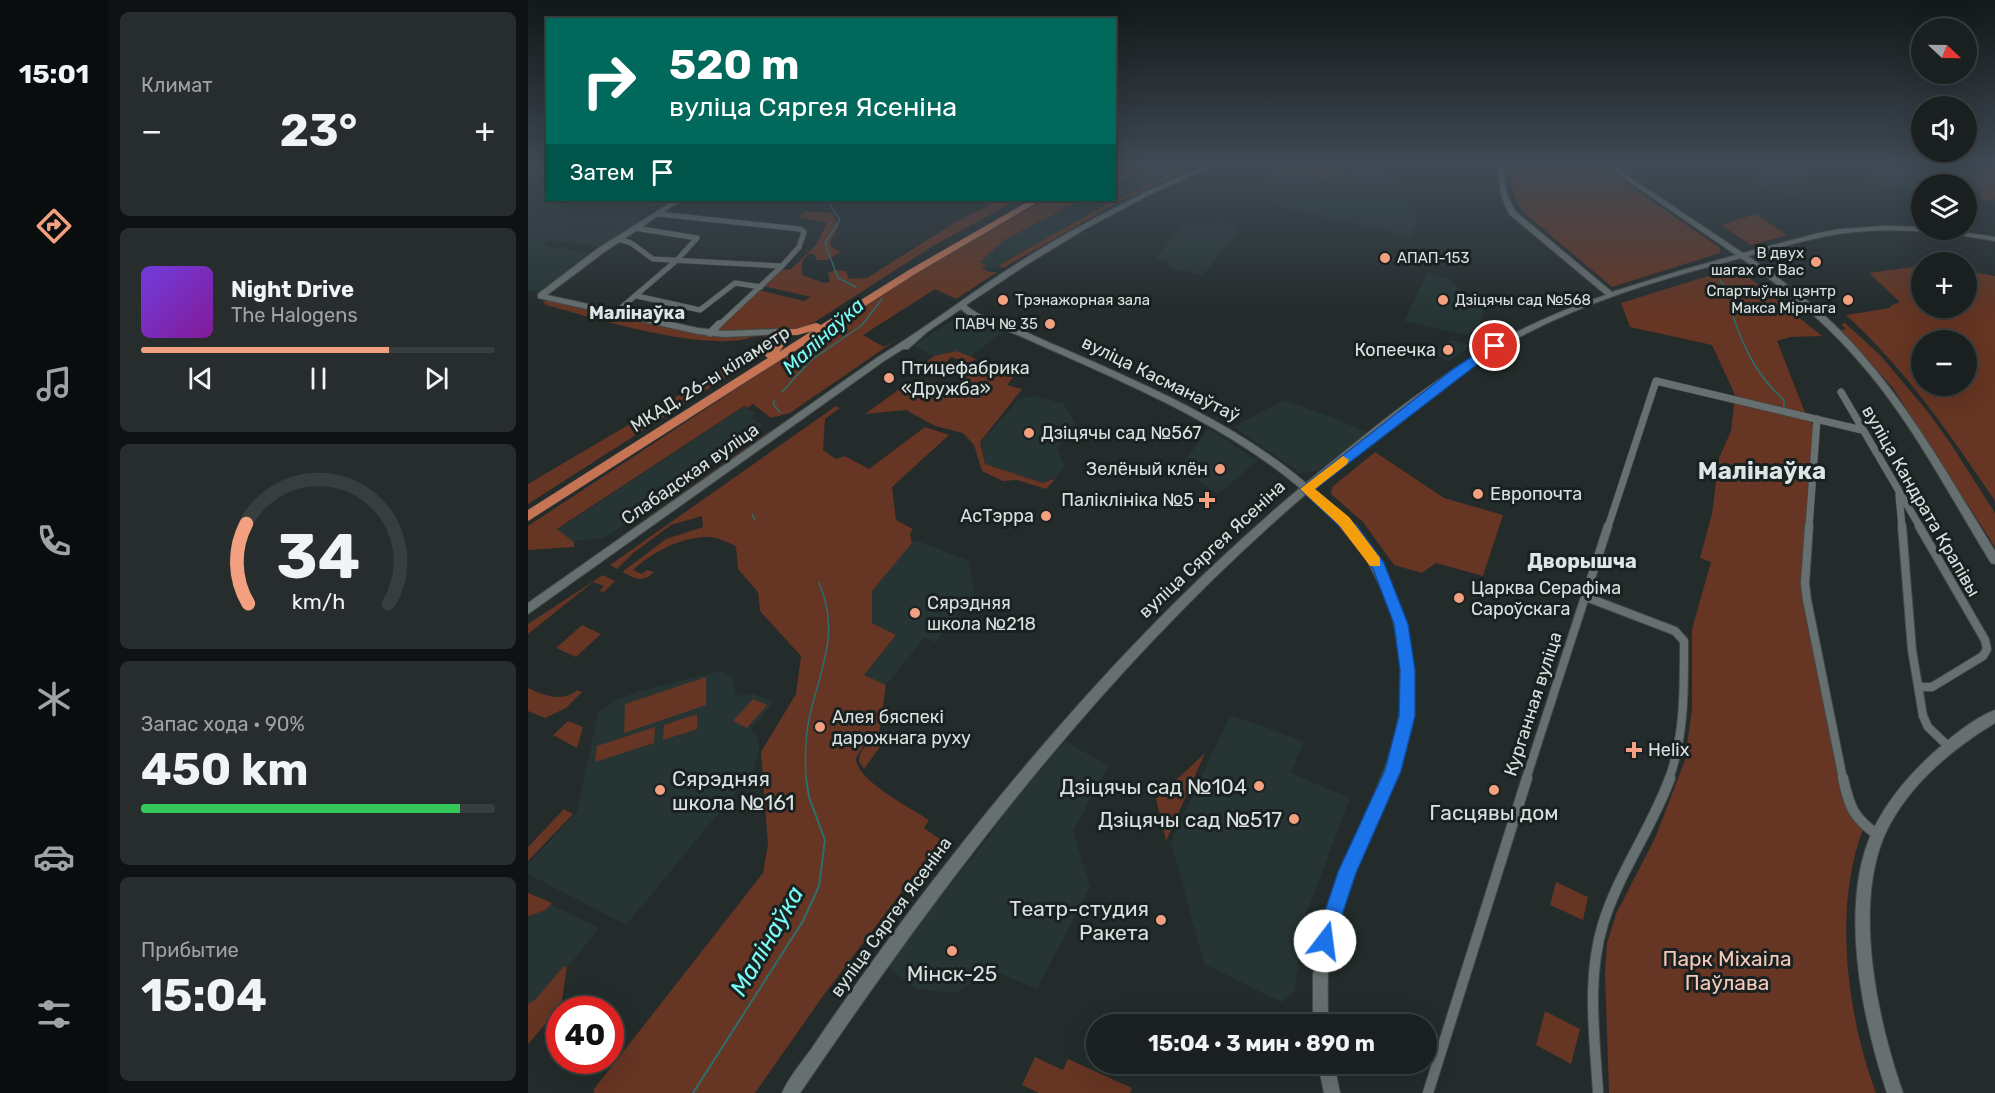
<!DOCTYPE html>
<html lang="ru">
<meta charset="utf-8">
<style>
:root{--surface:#1a2020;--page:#272d2d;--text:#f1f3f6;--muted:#9fa3a5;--line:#383e3e;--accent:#f3a081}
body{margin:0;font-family:Rubik,sans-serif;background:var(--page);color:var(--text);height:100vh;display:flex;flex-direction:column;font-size:22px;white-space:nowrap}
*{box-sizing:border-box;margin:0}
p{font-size:20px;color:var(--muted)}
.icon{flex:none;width:33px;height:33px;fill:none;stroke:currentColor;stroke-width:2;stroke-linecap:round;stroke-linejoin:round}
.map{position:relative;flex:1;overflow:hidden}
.sheet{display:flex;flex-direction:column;gap:12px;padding:12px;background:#0e1212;width:420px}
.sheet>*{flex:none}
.hud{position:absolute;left:18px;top:18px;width:570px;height:183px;border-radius:0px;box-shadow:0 6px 24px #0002,0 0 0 2px var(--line);background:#00695c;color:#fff;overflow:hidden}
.needle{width:39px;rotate:112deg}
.buttons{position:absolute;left:1383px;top:18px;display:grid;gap:12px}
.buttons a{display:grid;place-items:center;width:66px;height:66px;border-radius:50%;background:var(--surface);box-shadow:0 6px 24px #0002,0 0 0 2px var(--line);font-size:30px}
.speed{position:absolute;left:18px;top:996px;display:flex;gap:12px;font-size:30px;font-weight:700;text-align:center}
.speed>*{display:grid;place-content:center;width:78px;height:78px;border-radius:50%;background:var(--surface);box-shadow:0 6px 24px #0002,0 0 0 2px var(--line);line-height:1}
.speed .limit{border:9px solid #d22;background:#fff;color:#111}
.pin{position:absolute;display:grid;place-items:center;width:51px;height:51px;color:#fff;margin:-26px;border:3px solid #fff;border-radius:50%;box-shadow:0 2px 6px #0007}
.me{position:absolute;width:66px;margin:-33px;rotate:15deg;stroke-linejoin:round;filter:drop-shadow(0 0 4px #0008)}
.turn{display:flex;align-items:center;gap:21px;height:126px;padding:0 24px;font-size:27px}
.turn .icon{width:78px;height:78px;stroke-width:2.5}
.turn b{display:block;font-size:42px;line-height:51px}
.then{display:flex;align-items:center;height:57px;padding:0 24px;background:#0003;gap:12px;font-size:22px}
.big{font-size:45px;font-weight:700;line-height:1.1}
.sheet .card{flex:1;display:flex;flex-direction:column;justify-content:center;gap:9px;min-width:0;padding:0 21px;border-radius:9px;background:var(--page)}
.sheet .dial{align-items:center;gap:0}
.dial svg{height:156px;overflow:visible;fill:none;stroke:var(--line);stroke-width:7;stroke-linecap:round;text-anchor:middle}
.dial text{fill:var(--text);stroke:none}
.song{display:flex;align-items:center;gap:18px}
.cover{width:72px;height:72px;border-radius:9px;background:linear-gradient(135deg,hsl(260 70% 55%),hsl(290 70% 35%))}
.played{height:6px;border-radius:3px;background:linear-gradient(90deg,var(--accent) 70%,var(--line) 70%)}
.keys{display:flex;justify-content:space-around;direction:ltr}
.heat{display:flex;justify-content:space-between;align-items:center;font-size:33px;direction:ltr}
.charge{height:9px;border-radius:4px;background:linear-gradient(90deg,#34c759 90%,var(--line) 0)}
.trip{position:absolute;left:558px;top:1014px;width:351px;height:60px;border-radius:30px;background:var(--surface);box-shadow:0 6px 24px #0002,0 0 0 2px var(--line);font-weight:700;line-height:60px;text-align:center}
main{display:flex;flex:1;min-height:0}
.dock{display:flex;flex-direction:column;width:108px;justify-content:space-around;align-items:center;background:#0a0d0d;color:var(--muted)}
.dock .icon{width:42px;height:42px}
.dock .selected{color:var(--accent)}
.dock b{font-size:27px;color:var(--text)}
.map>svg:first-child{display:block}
.built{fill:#263534}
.green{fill:#663523;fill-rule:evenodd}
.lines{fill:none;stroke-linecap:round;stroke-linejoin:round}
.stream-far1{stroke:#2a706d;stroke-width:1.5}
.stream{stroke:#2a706d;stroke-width:2}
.street-far3-casing{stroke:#424948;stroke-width:6}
.street-far2-casing{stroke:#424948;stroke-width:8}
.street-far1-casing{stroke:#424948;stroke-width:10}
.street-casing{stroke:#424948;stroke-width:12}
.secondary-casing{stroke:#424948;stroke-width:2}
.highway-casing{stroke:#424948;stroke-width:1}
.street-far3{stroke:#677070;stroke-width:5}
.street-far2{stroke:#677070;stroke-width:7}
.street-far1{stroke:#677070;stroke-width:8}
.street{stroke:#677070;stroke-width:10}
.secondary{fill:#677070;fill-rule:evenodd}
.highway{fill:#c77455;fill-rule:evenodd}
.route{fill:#1a73e8;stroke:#114b97;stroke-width:1.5}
.slow{fill:#f59e0b}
.poi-dot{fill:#f3a081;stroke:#1a2221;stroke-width:2}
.labels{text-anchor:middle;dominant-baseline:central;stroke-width:6;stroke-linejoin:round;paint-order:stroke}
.far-poi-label{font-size:15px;fill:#dbe0e0;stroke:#1a2221;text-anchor:end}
.far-quarter-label{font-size:18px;font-weight:bold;fill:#dbe6e5;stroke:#1a2221}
.poi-label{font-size:18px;fill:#dbe0e0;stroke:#1a2221;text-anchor:start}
.street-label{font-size:18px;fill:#dbe0e0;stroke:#1a2221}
.water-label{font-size:20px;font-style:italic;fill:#7afdf7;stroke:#1a2221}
.neighbourhood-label{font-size:20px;font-weight:bold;fill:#dbe6e5;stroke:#1a2221}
.near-poi-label{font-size:21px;fill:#dbe0e0;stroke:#1a2221;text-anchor:end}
.near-park-label{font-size:21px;fill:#f7c9b8;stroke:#1a2221}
.district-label{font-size:24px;font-weight:bold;fill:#dbe6e5;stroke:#1a2221}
.near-water-label{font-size:24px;font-style:italic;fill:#7afdf7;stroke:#1a2221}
</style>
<main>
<nav class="dock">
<b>15:01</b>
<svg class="icon selected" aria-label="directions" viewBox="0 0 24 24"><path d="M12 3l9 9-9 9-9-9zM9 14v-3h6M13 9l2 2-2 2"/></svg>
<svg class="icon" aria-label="music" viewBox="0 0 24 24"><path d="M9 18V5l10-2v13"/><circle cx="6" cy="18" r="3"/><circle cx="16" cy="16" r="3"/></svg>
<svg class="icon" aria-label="phone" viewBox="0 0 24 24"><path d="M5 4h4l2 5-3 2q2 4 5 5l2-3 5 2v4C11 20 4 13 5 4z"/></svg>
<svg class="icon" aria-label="climate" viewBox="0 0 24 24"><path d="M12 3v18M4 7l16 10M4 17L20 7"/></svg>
<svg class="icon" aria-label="car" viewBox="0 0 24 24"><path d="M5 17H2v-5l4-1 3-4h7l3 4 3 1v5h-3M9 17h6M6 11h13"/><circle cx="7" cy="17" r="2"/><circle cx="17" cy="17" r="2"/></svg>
<svg class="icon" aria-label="filters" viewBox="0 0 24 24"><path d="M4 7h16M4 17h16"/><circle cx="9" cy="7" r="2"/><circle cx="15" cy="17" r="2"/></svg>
</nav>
<section class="sheet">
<div class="card"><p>Климат</p>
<div class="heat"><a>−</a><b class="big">23°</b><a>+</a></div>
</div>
<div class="card">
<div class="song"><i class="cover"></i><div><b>Night Drive</b><p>The Halogens</p></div></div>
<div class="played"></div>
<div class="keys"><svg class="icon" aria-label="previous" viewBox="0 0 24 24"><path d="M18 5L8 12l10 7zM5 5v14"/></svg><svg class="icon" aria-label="pause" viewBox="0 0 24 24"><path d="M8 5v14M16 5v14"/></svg><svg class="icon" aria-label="next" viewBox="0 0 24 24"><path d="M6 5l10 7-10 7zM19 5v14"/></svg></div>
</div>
<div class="card dial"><svg viewBox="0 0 100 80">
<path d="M14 69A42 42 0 1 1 86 69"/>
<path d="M14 69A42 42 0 0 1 13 28" stroke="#f3a081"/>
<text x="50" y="56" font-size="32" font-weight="700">34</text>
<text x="50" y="72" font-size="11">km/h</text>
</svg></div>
<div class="card"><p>Запас хода · 90%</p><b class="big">450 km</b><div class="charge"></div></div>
<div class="card"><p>Прибытие</p><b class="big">15:04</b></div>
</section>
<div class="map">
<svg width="1467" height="1093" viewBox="0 0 1467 1093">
<rect width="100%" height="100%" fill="#232b2b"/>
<path class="built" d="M627 164H665L579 204 464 270 454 268 457 265 452 262 475 241 552 200H586L587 183Z
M755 164H788L820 170 824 187 831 189 828 184 831 178 824 177 826 166 873 176 862 195 880 199 890 208 886 216 891 220 882 236 744 205 733 186Z
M1232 164H1278V194L1271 192 1270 195 1231 188Z
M1358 164 1417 173 1420 184H1394L1393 193 1347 185 1341 181 1340 166Z
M19 169 20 200H147L136 207 124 206 110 218 116 221 74 247 22 240 15 246 63 253 40 268 44 269 13 292 0 290V182Z
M687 220 706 224 711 230 675 275 643 268 638 260 628 258 658 222 680 226Z
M899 274 921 279 956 311 950 329 938 335 876 321Z
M432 315H439L477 331 442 357 429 351 406 356 385 346Z
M923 340 943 345 920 362 905 353Z
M508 396 536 404 548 425 529 448 537 466 528 477 515 483 457 464 453 442 491 399Z
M755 400 801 416 840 433 788 472 772 473 706 427Z
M215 407 228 413 223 418 236 426 230 430 232 432 89 530 76 538 46 541 29 530Z
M680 428 729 461 690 494 652 469Z
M390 541 441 561 446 596 437 604 408 642 396 638 358 685 336 676 368 635 344 623V591L384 543Z
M192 671 200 674 205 679 208 694 212 696 225 693 246 702 223 729 230 737 231 751 226 770 98 925 0 874V864L49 812 70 713 87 700 112 691Z
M702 715 776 741 763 773 822 798 776 920 766 992 754 1002 676 964 643 842Z
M537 742 581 765 545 831 562 887 509 989 466 971 427 993 388 989 361 968 398 914 461 837 479 809Z
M0 893 71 928 39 968 33 1007 0 1044Z"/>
<path class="green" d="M627 164 587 183V165Z
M665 164H673L591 202 475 268 470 266 579 204Z
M767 164H772L809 171 802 180 761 172Z
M981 164H1070L1192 248V253L1084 287 995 212 986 195Z
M1439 164H1467V201L1454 199 1445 168Z
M471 200H489L403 247 279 327 259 331 242 328 191 332 190 328 231 290 276 301 283 297 235 286 253 270 263 269 288 245 299 223 271 217 277 211 304 213 311 226 302 242 303 247 313 252 299 260H289L286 254H280L274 262V275L296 283 302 282 300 273 306 270 318 271 321 279 339 278 431 220Z
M515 200H552L475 241 452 262 458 265 454 268 461 272H469L428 299 407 289 335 335 356 347 371 338 262 413 243 418 225 404 219 408 216 406 29 529 46 542V547L0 550V526L363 287Z
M1228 214 1259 235 1223 245 1193 225Z
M1393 266 1394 308H1438L1439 271 1467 276V501C1422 434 1378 370 1318 315L1362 308V306L1372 302 1341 273ZM1394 340H1438V386H1394Z
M1203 269 1213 271 1294 336 1262 337 1249 341 1280 420 1286 425 1276 600 1311 781 1335 829C1305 908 1319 1015 1348 1093H1081L1077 973 1079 943 1088 914 1127 838 1157 760 1164 708V629L1183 562 1172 558 1184 514 1191 458 1203 431 1207 395 1184 345 1102 327 1093 303Z
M19 300 167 333 241 334 248 341 242 349 0 504V484L219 355 236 342 238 337 229 335C187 356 66 318 18 305L15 302Z
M1317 323 1352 355 1400 412 1423 444 1467 513V547L1365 388 1313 330 1318 329 1313 324Z
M429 351 448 359 443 363 423 357 410 370 420 373 411 376 389 369 406 356Z
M451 366 487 375 479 385 494 389 452 442 457 464 515 483 528 478 518 489 489 480 475 481 454 471 446 445 435 433 407 426 378 410 337 414 376 386 384 390 395 381 408 382 430 390 434 386 433 382Z
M308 406 312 408 297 419 295 450 308 459 317 456 341 469 397 427 421 435 364 487 368 520 385 529 382 534 384 543 344 591V623L368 635 336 675 358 685 350 740 336 745 328 758C328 781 385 809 401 820L396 828 413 840 295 996 227 1093H66V1089L235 873 240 844 233 752 268 694 273 656 232 611 230 592 210 569 208 546C200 543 190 537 181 537 155 536 123 553 105 570L114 574 119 570 126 572C114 584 107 578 94 572L138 539 175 527 174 516 143 525 104 554 89 569 82 565Z
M242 431 244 433 94 538 92 537Z
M847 452 916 498 975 515 955 576 908 563 894 573 866 565 835 522 803 494 804 487Z
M75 575 87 581 76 592 71 591 76 586 65 582 0 634V624Z
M54 625 73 634 48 657 28 648Z
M178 677V705L96 733 97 704Z
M0 688C15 695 35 703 49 690L54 692 38 708 17 718 0 711Z
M225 699 239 705 219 728 205 721Z
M169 714V729L135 740 136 725Z
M40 721 55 727 49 748 25 735Z
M127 727 126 743 67 762 69 746Z
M349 742 354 744 336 769 331 762C331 750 338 743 349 742Z
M677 753 638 841 628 799Z
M36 809 45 814 0 861V847Z
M1028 882 1060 897 1055 920 1022 905Z
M0 893 24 903 18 910 0 916Z
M36 966 39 967 33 1006 0 1044V1004L7 1000Z
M1017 1011 1052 1029 1043 1064 1008 1045Z
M507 1057 535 1070 540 1059 604 1088 602 1093H511L494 1085Z"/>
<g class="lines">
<path class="stream-far1" d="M302 200 303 207 312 220 297 243 310 278 328 287
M1192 280 1199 289 1200 296
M1208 309 1205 316C1216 349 1230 377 1256 400V407
M254 392 282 361 334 325 354 299
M247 400 245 404 252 412
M224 514 227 520
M278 779C277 759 277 738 281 719 292 669 313 633 291 583"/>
<path class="stream" d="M165 1093 275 921 291 886 297 840 281 797 278 778"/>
<defs>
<path id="street-far3" d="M90 239 103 243 125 259 254 266 271 247 276 232 272 229 130 214
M109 296 172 310 207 283 233 287
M87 313 149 260 169 238 107 228
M190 326 254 266"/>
<path id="street-far2" d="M182 333 191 324
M1313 392 1392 527
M1371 495 1374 527
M1080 527 1128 381 1334 430
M1281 527 1289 419"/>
<path id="street-far1" d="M1281 526 1277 583 1279 600 1315 779
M1374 526 1384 650 1395 716 1400 727 1421 747
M1391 526 1457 640 1459 649 1455 656 1404 687H1391
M1058 597 1147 631 1156 641C1156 688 1157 734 1141 779
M998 779 1080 526"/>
<path id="street" d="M1315 778C1321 806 1325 818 1350 835
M900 1093 999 778
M1070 1093C1067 1037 1058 979 1075 924 1091 872 1124 828 1142 778"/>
<path id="secondary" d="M680 164H688L621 195 557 229 495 267 438 305C452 318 471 321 488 328 504 334 518 342 534 348 618 385 707 423 778 483 839 433 905 378 973 340 1007 322 1042 307 1078 295L981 214 973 195 969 164H975L979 195 987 211 1084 292 1151 271 1208 255 1075 164H1082L1215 253 1291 233 1313 229 1357 226 1394 227V230H1420L1467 237V241C1416 232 1362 226 1310 234 1280 239 1250 248 1220 256 1261 285 1302 316 1334 354 1387 414 1425 484 1467 551V564L1463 563C1420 493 1382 418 1327 357 1294 319 1254 287 1213 258 1133 279 1051 303 979 344 909 384 846 437 785 488 873 561 909 663 868 773 848 828 817 880 804 938 798 967 800 995 800 1024H785V975L790 939 803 895 856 771 866 739 873 706 874 671 863 609 838 558 799 511 778 494C577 667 420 875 272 1093H254C261 1077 274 1062 284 1048 306 1015 329 983 352 951 476 783 611 623 772 488 701 428 613 390 528 352 513 346 498 338 482 332 465 325 447 322 433 309L399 332 380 349H375L356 361 0 614V603L350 357C398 328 442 293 490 263 550 225 614 192 680 164Z
M147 200H154L75 253 19 295 170 328 196 331 250 329 254 332 253 334 196 337 170 334 10 298V294L69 249Z
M1467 710V723C1422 750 1376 789 1355 839 1326 913 1350 1021 1375 1093H1359C1334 1018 1310 904 1345 830 1359 801 1380 776 1404 754 1422 738 1444 719 1467 710Z
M790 1064H806L812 1093H796Z"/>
<path id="highway" d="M503 200H513L387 274 0 521V510L240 358 236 355 246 343V330L268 329 288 323 293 325 381 270ZM284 331 251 352 257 344 256 335H269Z"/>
</defs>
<use href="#street-far3" class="street-far3-casing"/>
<use href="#street-far2" class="street-far2-casing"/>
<use href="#street-far1" class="street-far1-casing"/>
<use href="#street" class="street-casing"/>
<use href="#secondary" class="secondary-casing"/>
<use href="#highway" class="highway-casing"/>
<use href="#street-far3" class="street-far3"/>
<use href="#street-far2" class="street-far2"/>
<use href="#street-far1" class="street-far1"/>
<use href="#street" class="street"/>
<use href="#secondary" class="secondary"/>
<use href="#highway" class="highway"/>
</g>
<linearGradient id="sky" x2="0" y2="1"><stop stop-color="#131818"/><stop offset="0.52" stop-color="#3f4a55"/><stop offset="1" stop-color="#3f4a55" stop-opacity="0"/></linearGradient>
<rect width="1467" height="317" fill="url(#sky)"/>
<path class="route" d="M963 344 973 346 787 489 829 526 856 563 880 624 887 670V716L873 771 828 873 803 948 797 951 790 948 787 941 810 872 857 770 871 716 872 670 866 624 845 569 820 534 772 489 925 369Z"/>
<path class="slow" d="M815 456 821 460 819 464 787 489 821 517 852 558V566H842L811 525 772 489Z"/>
<g class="poi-dot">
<circle cx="857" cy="258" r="6"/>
<circle cx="1288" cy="262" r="6"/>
<circle cx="475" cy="300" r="6"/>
<circle cx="915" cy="300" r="6"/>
<circle cx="1320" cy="300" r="6"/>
<circle cx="522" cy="324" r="6"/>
<circle cx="920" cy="350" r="6"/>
<circle cx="361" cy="378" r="6"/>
<circle cx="501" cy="433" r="6"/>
<circle cx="692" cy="469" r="6"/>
<circle cx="950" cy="494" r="6"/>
<path d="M676 491h6v6h6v6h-6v6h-6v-6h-6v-6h6z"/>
<circle cx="518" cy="516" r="6"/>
<circle cx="931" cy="598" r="6"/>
<circle cx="387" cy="613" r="6"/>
<circle cx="292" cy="727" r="6"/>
<path d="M1103 741h6v6h6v6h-6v6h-6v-6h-6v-6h6z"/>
<circle cx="731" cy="786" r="6"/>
<circle cx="132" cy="790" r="6"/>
<circle cx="966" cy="790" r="6"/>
<circle cx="766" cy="819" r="6"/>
<circle cx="633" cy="920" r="6"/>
<circle cx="424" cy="951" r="6"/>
</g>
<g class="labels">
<g class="far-poi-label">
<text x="1276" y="253">В двух<tspan x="1276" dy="17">шагах от Вас</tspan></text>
<text x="869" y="258" text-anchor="start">АПАП-153</text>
<text x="1308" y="291">Спартыўны цэнтр<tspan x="1308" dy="17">Макса Мірнага</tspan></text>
<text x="487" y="300" text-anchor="start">Трэнажорная зала</text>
<text x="927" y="300" text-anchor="start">Дзіцячы сад №568</text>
<text x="510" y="324">ПАВЧ № 35</text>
</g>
<g class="far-quarter-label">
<text x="109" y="313">Малінаўка</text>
</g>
<g class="poi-label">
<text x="908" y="350" text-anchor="end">Копеечка</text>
<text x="373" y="368">Птицефабрика<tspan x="373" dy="21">«Дружба»</tspan></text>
<text x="513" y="433">Дзіцячы сад №567</text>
<text x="680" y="469" text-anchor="end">Зелёный клён</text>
<text x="962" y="494">Европочта</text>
<text x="666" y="500" text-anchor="end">Паліклініка №5</text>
<text x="506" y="516" text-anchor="end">АсТэрра</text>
<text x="943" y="588">Царква Серафіма<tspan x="943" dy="21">Сароўскага</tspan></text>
<text x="399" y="603">Сярэдняя<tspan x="399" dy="21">школа №218</tspan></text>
<text x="304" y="717">Алея бяспекі<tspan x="304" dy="21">дарожнага руху</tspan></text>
<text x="1120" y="750">Helix</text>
</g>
<g class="street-label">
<text transform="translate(182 379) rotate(-32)">МКАД, 26-ы кіламетр</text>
<text transform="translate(633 379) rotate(26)">вуліца Касманаўтаў</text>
<text transform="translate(162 474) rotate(-35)">Слабадская вуліца</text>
<text transform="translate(1393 501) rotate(60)">вуліца Кандрата Крапівы</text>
<text transform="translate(684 549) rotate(-43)">вуліца Сяргея Ясеніна</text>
<text transform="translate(1005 704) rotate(-72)">Курганная вуліца</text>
<text transform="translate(363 917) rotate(-54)">вуліца Сяргея Ясеніна</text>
</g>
<g class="water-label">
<text transform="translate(295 336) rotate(-42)">Малінаўка</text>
</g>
<g class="neighbourhood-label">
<text x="1054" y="561">Дворышча</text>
</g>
<g class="near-poi-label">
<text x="144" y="778" text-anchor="start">Сярэдняя<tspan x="144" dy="24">школа №161</tspan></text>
<text x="719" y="786">Дзіцячы сад №104</text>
<text x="966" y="812" text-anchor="middle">Гасцявы дом</text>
<text x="754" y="819">Дзіцячы сад №517</text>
<text x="621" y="908">Театр-студия<tspan x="621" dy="24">Ракета</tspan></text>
<text x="424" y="973" text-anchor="middle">Мінск-25</text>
</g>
<g class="near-park-label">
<text x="1199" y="958">Парк Міхаіла<tspan x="1199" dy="24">Паўлава</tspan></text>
</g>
<g class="district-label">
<text x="1234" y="471">Малінаўка</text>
</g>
<g class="near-water-label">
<text transform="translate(239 941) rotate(-60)">Малінаўка</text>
</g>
</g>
</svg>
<div class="buttons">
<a><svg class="needle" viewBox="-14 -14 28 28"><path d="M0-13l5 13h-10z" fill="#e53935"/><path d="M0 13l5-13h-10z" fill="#9fa3a5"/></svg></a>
<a><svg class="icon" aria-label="sound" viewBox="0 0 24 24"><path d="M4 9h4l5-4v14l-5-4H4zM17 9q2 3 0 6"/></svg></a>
<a><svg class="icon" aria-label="layers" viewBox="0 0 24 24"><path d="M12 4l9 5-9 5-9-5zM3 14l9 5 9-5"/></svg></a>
<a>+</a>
<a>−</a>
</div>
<div class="speed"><div class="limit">40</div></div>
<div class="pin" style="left:967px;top:346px;background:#d93025"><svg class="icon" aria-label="arrive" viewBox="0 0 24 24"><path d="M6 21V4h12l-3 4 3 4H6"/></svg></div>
<svg class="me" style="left:797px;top:941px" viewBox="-20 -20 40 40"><circle r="19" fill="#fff"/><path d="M0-13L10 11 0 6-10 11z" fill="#1a73e8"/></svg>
<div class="trip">15:04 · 3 мин · 890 m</div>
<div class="hud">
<div class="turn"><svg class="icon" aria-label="right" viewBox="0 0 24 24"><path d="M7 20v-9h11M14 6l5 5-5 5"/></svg><div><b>520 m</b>вуліца Сяргея Ясеніна</div></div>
<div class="then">Затем<svg class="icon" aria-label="arrive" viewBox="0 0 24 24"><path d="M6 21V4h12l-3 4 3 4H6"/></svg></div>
</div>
</div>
</main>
